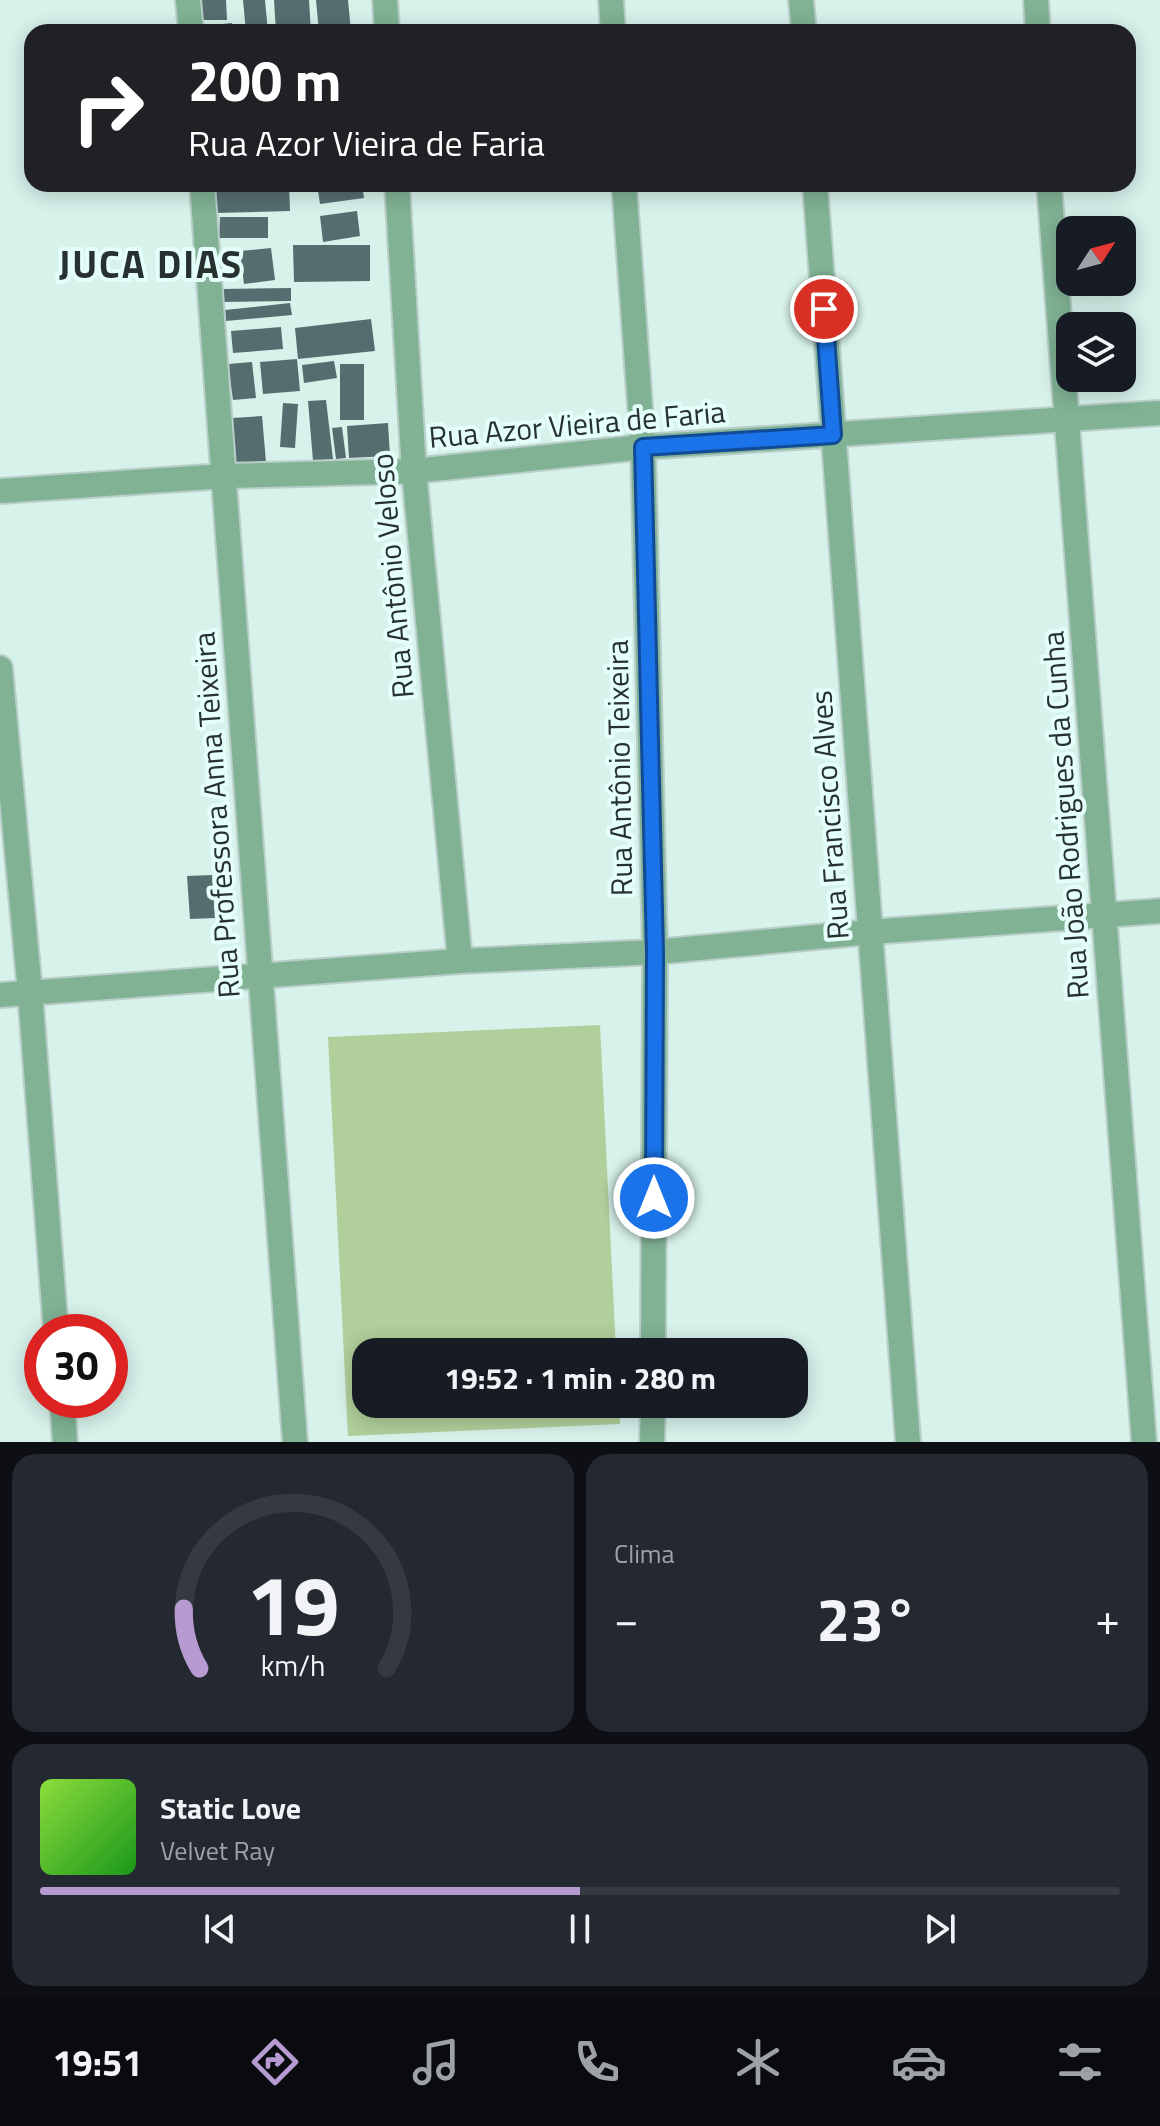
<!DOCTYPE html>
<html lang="pt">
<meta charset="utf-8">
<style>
:root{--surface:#171b24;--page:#242831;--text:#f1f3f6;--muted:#9ea1a6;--line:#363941;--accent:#b69ad1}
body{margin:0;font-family:"Titillium Web",sans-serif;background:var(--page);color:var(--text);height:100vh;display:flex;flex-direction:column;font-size:30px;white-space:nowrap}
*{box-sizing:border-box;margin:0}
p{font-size:26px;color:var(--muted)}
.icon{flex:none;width:44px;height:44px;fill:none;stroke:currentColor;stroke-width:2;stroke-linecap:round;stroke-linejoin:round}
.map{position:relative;height:1442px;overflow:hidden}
.sheet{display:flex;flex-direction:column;gap:12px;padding:12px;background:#0d0f14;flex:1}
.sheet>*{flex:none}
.banner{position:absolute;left:24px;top:24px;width:1112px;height:168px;border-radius:24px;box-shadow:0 4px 20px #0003;background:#202124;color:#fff;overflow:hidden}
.needle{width:52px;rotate:54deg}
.controls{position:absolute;left:1056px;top:216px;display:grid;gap:16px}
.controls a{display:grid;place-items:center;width:80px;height:80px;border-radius:16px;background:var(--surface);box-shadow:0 4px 20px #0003;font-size:40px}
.speed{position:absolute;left:24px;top:1314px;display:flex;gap:16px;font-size:40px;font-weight:700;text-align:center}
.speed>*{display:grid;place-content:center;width:104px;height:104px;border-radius:50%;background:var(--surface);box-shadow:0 4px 20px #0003;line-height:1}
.speed .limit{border:12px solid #d22;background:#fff;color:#111}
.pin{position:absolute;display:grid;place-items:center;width:68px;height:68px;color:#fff;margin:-34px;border:4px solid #fff;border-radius:50%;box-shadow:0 2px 8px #0007}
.me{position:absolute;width:88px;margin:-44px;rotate:0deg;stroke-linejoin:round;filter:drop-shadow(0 0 6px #0008)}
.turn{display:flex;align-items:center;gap:28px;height:168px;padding:0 32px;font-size:36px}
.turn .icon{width:104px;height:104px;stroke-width:2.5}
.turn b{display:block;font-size:56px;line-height:68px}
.big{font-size:60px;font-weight:700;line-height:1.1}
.sheet .tile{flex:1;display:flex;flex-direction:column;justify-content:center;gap:12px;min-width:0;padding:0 28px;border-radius:24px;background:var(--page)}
.sheet .dial{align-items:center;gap:0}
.dial svg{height:208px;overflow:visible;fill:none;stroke:var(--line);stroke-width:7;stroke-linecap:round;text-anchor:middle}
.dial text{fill:var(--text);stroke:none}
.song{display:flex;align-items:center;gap:24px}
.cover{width:96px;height:96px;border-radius:12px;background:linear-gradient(135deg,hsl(90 70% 55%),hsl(120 70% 35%))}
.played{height:8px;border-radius:4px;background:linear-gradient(90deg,var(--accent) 50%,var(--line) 50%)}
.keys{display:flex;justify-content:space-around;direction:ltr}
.heat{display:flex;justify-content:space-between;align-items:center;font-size:44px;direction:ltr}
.sheet .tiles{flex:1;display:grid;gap:12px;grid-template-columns:1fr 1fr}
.tile:last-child{grid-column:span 2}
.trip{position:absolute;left:352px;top:1338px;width:456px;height:80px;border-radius:24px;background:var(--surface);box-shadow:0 4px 20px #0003;font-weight:700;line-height:80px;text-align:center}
.menu{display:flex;height:128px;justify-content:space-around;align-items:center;background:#090b0e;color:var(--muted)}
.menu .icon{width:56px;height:56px}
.menu .current{color:var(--accent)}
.menu b{font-size:36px;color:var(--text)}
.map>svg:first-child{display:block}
.green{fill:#b0cf9a}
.building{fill:#566d70}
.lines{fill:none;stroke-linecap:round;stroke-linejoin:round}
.minor-casing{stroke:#b7cec9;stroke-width:28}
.minor{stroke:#81b294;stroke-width:24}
.route-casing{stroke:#114b97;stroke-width:20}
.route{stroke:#1a73e8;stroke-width:14}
.labels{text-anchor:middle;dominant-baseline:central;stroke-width:8;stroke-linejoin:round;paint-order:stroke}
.street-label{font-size:30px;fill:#27312f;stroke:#e4fef9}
.district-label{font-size:38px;font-weight:bold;letter-spacing:2px;fill:#27312f;stroke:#e4fef9}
</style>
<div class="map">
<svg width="1160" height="1442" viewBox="0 0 1160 1442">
<rect width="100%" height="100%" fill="#d7f1eb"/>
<path class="green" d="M600 1025 616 1352H366V1404H619L620 1424 348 1436 328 1037Z"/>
<path class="building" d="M199 0H226L227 20H200Z
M243 0H265L268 32H246Z
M274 0H309L311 32H276Z
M316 0H348L351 32H319Z
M232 23 233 30 202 32V26Z
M214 184H289L290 211 215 213Z
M317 184H362L364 198 320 204Z
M357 211 360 236 323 242 320 216Z
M220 217H268V238H219Z
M293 245H370V281L294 282Z
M271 248 275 280 244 284 240 251Z
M291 288V301L222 302 221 289Z
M290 303 292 315 226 321 225 310Z
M371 319 375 351 298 359 295 328Z
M281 327 283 349 233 353 231 331Z
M297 359 300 391 263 394 260 362Z
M334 361 337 378 304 383 302 365Z
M252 362 256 398 233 400 228 364Z
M340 364H364V420H340Z
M326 400 333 459 313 461 308 401Z
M283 403 298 404 295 448 280 447Z
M262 416 266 462 236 464 232 418Z
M388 423 390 456 349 458 347 426Z
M342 427 346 458 336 459 332 428Z
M212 875 215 918 190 919 187 876Z"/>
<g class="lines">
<defs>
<path id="minor" d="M188 0 191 32
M385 0 387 32
M611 0 613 32
M801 0 804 32
M1036 0 1038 32
M202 184 295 1442
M397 184 414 471 460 961
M624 184 643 447 655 952 653 1352
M815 184 908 1442
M1049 184 1144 1442
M0 491 224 476 414 471 643 447 1160 413
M0 668 30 992 56 1332
M0 995 460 961 655 952 870 932 1160 911
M62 1400 65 1442
M652 1442 653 1404"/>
</defs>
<use href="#minor" class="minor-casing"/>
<use href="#minor" class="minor"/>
</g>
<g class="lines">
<defs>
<path id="route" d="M654 1198 655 952 643 447 833 435 824 309"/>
</defs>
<use href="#route" class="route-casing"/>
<use href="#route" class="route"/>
</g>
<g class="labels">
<g class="street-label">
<text transform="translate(577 424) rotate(-5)">Rua Azor Vieira de Faria</text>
<text transform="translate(392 576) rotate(-95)">Rua Antônio Veloso</text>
<text transform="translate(619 768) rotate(-91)">Rua Antônio Teixeira</text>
<text transform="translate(216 815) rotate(-94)">Rua Professora Anna Teixeira</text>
<text transform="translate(829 815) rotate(-94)">Rua Francisco Alves</text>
<text transform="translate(1065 815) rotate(-94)">Rua João Rodrigues da Cunha</text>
</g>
<g class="district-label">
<text x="151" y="264">JUCA DIAS</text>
</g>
</g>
</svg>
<div class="controls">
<a><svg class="needle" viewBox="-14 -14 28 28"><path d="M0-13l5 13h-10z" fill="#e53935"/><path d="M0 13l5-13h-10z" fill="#9ea1a6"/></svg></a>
<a><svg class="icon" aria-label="layers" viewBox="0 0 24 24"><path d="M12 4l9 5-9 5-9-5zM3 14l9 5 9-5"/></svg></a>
</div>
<div class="speed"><div class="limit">30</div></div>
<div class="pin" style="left:824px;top:309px;background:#d93025"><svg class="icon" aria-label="arrive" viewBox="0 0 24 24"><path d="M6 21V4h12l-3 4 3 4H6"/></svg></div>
<svg class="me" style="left:654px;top:1198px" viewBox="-20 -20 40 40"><circle r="17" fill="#1a73e8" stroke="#fff" stroke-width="3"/><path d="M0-11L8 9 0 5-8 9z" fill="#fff"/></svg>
<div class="trip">19:52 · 1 min · 280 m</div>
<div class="banner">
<div class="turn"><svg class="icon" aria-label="right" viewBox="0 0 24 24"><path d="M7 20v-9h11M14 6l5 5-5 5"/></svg><div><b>200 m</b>Rua Azor Vieira de Faria</div></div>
</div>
</div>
<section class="sheet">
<div class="tiles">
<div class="tile dial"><svg viewBox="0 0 100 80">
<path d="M14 69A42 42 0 1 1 86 69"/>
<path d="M14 69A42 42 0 0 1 8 46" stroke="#b69ad1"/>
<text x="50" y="56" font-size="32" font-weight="700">19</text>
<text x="50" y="72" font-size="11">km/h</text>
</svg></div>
<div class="tile"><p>Clima</p>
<div class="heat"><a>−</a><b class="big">23°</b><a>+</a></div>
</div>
<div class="tile">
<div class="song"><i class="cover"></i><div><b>Static Love</b><p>Velvet Ray</p></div></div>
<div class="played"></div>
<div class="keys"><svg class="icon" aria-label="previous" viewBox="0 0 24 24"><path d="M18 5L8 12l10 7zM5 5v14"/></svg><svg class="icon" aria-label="pause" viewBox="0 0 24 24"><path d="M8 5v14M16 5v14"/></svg><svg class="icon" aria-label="next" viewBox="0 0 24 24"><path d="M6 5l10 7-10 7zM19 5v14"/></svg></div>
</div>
</div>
</section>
<nav class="menu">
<b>19:51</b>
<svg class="icon current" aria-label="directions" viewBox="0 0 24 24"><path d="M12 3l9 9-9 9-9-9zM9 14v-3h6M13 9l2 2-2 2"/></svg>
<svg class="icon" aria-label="music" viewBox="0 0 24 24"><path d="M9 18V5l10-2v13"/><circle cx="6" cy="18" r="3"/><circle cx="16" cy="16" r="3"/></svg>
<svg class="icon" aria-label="phone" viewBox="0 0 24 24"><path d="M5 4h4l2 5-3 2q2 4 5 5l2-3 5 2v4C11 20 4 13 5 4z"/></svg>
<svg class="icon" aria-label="climate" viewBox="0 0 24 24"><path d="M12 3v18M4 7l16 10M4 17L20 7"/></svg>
<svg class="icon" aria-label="car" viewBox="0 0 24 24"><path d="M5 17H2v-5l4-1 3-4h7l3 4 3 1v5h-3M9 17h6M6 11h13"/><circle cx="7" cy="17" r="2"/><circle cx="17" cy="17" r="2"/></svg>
<svg class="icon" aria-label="filters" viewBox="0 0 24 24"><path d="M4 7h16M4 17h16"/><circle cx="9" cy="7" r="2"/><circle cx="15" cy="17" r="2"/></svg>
</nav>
